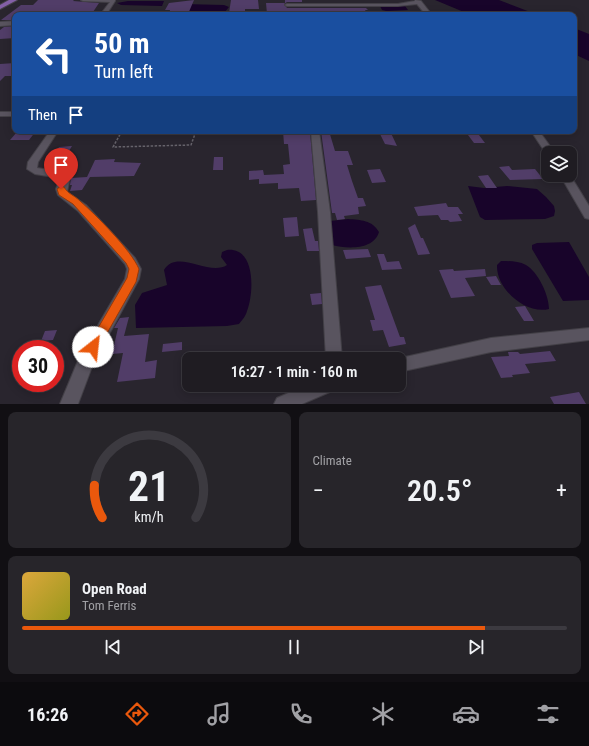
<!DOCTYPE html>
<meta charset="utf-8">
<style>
:root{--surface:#1f1c22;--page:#27252a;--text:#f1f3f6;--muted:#a1a1a5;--line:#3c3a40;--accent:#ea580c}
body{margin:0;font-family:"Roboto Condensed",sans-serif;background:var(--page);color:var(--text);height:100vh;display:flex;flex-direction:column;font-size:15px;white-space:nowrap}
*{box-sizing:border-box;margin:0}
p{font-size:13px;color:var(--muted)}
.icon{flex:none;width:22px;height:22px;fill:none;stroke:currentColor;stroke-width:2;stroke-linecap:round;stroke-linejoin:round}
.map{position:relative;height:404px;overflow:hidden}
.sheet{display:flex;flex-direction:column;gap:8px;padding:8px;background:#110f13;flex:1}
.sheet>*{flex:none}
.hud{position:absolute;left:12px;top:12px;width:565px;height:122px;border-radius:8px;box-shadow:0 2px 10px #0003,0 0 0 1px var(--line);background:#1a4fa0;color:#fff;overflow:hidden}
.buttons{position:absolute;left:541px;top:146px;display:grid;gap:8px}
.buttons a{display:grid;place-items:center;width:36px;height:36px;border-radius:8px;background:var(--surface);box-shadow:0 2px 10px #0003,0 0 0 1px var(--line);font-size:20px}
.speed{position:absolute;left:12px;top:340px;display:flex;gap:8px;font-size:20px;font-weight:700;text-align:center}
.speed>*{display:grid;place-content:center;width:52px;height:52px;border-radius:50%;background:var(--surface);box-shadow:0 2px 10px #0003,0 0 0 1px var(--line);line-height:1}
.speed .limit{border:6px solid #d22;background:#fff;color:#111}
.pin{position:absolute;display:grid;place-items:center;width:34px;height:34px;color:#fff;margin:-41px -17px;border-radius:50% 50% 50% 0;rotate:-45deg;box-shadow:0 0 4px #0007}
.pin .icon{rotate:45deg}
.me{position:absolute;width:44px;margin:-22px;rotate:29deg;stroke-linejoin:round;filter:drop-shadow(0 0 3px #0008)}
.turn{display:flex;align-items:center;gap:14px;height:84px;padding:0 16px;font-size:18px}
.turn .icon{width:52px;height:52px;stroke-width:2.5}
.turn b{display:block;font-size:28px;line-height:34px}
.then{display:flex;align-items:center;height:38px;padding:0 16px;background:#0003;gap:8px;font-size:15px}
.big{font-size:30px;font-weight:600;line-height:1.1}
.sheet .card{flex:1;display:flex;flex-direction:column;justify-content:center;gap:6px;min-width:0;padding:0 14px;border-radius:8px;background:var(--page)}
.sheet .dial{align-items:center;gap:0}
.dial svg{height:104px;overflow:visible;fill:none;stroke:var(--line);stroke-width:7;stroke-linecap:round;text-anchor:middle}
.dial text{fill:var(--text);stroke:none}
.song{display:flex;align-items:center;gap:12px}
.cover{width:48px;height:48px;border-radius:6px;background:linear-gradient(135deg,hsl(40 70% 55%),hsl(60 70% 35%))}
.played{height:4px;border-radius:2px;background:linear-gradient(90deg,var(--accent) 85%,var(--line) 85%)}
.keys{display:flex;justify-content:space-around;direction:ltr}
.heat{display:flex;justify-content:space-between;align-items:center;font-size:22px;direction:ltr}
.sheet .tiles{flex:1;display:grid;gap:8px;grid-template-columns:1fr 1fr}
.card:last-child{grid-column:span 2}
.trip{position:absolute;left:182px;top:352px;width:224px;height:40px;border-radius:8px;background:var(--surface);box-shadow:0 2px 10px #0003,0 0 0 1px var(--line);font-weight:600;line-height:40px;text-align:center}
.tabs{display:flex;height:64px;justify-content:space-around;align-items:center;background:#0c0b0e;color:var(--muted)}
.tabs .icon{width:28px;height:28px}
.tabs .current{color:var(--accent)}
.tabs b{font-size:18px;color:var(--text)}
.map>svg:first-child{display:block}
.water{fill:#18042a}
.building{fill:#513d68}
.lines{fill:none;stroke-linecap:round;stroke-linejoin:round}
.minor-casing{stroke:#434047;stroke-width:2}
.major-casing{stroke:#434047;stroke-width:2}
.path{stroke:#66636b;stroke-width:1.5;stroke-dasharray:2.5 1.5;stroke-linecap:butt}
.minor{fill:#59545f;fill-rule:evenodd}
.major{fill:#835fa7;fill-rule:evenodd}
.route{fill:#ea580c;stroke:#983908}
</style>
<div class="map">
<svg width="589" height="404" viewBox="0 0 589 404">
<rect width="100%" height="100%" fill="#29252e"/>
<path class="water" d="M435 0H499L538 15H471Z
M128 1H164L162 6 121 5 117 3Z
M184 4 224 5 229 7 224 13H182Z
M401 5 405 6 408 10 388 11H410L416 15H374L375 12 386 11 382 10 380 6Z
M574 28 589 34V61L574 54Z
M468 186 484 188 507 186 537 189 546 197 554 206 555 211 554 216 545 219 485 220 480 217Z
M348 219C361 220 372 220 379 232 374 250 347 249 332 245L330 221Z
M569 242 589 277V300L563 301 532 249V245L537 243Z
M227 250C256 247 254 293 247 311 246 316 242 320 239 324L227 326 136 328 135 305 142 293 167 285 164 270C177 248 209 277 227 265L221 257 222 252Z
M501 261C509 261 518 261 526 265 538 272 549 295 549 309 526 315 496 289 497 265Z"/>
<path class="building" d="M38 0H74L73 1 99 3 91 15H15V20H1L21 5H33Z
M194 0 188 14 169 15 170 10H165L169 3Z
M231 0H258L259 9H245V11H242V12L229 13Z
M285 0H302V2H316H287L284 4 287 8H371H366L368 10H365L368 15H319L317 11 288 12 289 15 267 14 266 3H285Z
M15 26V38L0 39V30L4 27Z
M15 63V73L12 76H5L0 81V64Z
M25 131H36L29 140H10L17 132Z
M283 131 310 132 316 200 301 201 299 188 278 189V183L259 184V179L249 180V171L263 170 264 175 284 174 283 165 290 164 288 144H284Z
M321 131H329L335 151H348L353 165H347L352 181 358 198H363L366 206 358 207 359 214 344 216 345 219 337 220 335 213H332Z
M381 131H390L397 146 385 144 379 132Z
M465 131H476L485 143H474Z
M72 146 66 156 53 157 59 147Z
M214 157H223V170H213Z
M115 159 114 162 141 163 134 176 90 177 82 190 70 191 72 185H70L71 178 87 177 95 160Z
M509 166 512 170 535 169 543 179 510 180 499 167Z
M380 169 386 182 372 183 367 170Z
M488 175 497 188H486L478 176Z
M446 203 448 207H458L463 214H458L462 221 450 222 448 220H441L438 215 418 216 414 207Z
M297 217 299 236 285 237 283 218Z
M415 224 421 238H423L430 254 418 255 408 228Z
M312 228 315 241H318L319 251H307L303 229Z
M368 249 371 257 346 259 343 250Z
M377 254H384L387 262 399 261 402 269 382 270Z
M453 269 454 271 485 269 486 276 465 278 475 296 451 298 439 270Z
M496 276 501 285H491L486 277Z
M381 285 400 337H404L406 344 389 347 383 330 373 331 370 320H375L365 287Z
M321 293 322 304 312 305 310 294Z
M525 306 534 321H524L515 307Z
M129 317 124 336 149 334 145 362 157 360 155 378 117 382 123 353 112 354 118 328H114L120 318Z
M57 330 53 340 41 341 45 331Z
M182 342V350L162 352 163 344Z
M550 351 556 361 525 364 530 373 512 375 513 377 501 378 491 357 509 356 508 352H518L520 354Z
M579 392 586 404H554L550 397Z"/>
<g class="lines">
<defs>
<path id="minor" d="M81 0H115V1L106 15H100L110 2 83 1Z
M415 0 421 1 432 15H426L417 4 398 6H287L285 5 287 4H398L415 1Z
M15 21V25L0 26V22Z
M0 112H15V116H0Z
M50 131H58L38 162 37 168 68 173 70 177 67 192 86 205 135 258 141 269 139 279 93 364 78 404H60L80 356 125 279 127 269 125 264 78 211 58 195 56 189 60 178 35 174 27 169 28 162Z
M311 131H319L330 212 342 359H326L318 212Z
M531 131H539L555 153H548V155H547Z
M560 175H570L589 206V219L585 218Z
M589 328V340L491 352 399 372V359H396L491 338Z
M307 385H334L332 391 302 404H274L277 398Z"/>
<path id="major" d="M9 0H17L0 9V5Z"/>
</defs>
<use href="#minor" class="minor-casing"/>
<use href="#major" class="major-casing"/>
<path class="path" d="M122 131 113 147 191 145 195 134 253 131"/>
<use href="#minor" class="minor"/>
<use href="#major" class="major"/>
</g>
<path class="route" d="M61 186 64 187C68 194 74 195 80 201 96 215 131 250 139 269L136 282 97 351 93 353 88 351 87 347 127 278 129 269 126 263 73 204 59 195 57 189Z"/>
</svg>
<div class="buttons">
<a><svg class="icon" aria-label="layers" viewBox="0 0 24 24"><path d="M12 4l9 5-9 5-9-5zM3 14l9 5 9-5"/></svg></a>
</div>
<div class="speed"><div class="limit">30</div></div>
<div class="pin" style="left:61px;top:189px;background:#d93025"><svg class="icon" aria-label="arrive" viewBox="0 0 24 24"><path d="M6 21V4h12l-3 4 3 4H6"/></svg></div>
<svg class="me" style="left:93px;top:347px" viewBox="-20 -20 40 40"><circle r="19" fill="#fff"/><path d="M0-13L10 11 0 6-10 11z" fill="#ea580c"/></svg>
<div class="trip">16:27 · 1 min · 160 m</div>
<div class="hud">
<div class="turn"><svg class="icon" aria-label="left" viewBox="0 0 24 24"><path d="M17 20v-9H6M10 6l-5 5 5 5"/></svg><div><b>50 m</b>Turn left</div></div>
<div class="then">Then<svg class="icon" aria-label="arrive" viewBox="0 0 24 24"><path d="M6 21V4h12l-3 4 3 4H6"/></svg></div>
</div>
</div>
<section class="sheet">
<div class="tiles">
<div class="card dial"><svg viewBox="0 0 100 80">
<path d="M14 69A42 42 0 1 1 86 69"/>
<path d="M14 69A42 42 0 0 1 8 44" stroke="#ea580c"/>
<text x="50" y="56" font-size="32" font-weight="700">21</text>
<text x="50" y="72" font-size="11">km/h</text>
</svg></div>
<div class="card"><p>Climate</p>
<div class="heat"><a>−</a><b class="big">20.5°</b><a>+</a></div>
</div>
<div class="card">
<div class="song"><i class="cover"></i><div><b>Open Road</b><p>Tom Ferris</p></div></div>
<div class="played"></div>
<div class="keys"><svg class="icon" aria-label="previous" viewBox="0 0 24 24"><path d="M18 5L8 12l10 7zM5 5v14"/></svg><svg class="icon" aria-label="pause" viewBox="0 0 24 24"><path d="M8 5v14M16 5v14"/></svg><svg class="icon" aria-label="next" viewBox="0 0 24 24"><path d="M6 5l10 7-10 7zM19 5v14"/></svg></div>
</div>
</div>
</section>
<nav class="tabs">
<b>16:26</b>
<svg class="icon current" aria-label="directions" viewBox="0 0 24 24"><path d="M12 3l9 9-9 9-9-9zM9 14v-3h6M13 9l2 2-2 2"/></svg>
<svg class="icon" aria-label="music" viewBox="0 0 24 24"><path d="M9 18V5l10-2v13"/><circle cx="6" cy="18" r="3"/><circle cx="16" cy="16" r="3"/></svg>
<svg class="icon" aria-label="phone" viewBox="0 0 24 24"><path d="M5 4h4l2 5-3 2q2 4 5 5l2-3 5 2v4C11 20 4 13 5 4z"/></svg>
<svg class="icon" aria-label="climate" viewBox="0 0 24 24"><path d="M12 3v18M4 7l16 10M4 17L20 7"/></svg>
<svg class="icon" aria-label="car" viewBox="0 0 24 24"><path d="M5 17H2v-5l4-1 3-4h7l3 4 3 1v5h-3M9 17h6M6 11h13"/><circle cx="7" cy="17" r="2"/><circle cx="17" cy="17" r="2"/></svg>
<svg class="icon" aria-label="filters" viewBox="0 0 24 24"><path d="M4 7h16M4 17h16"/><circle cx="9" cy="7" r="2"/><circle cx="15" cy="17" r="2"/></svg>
</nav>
